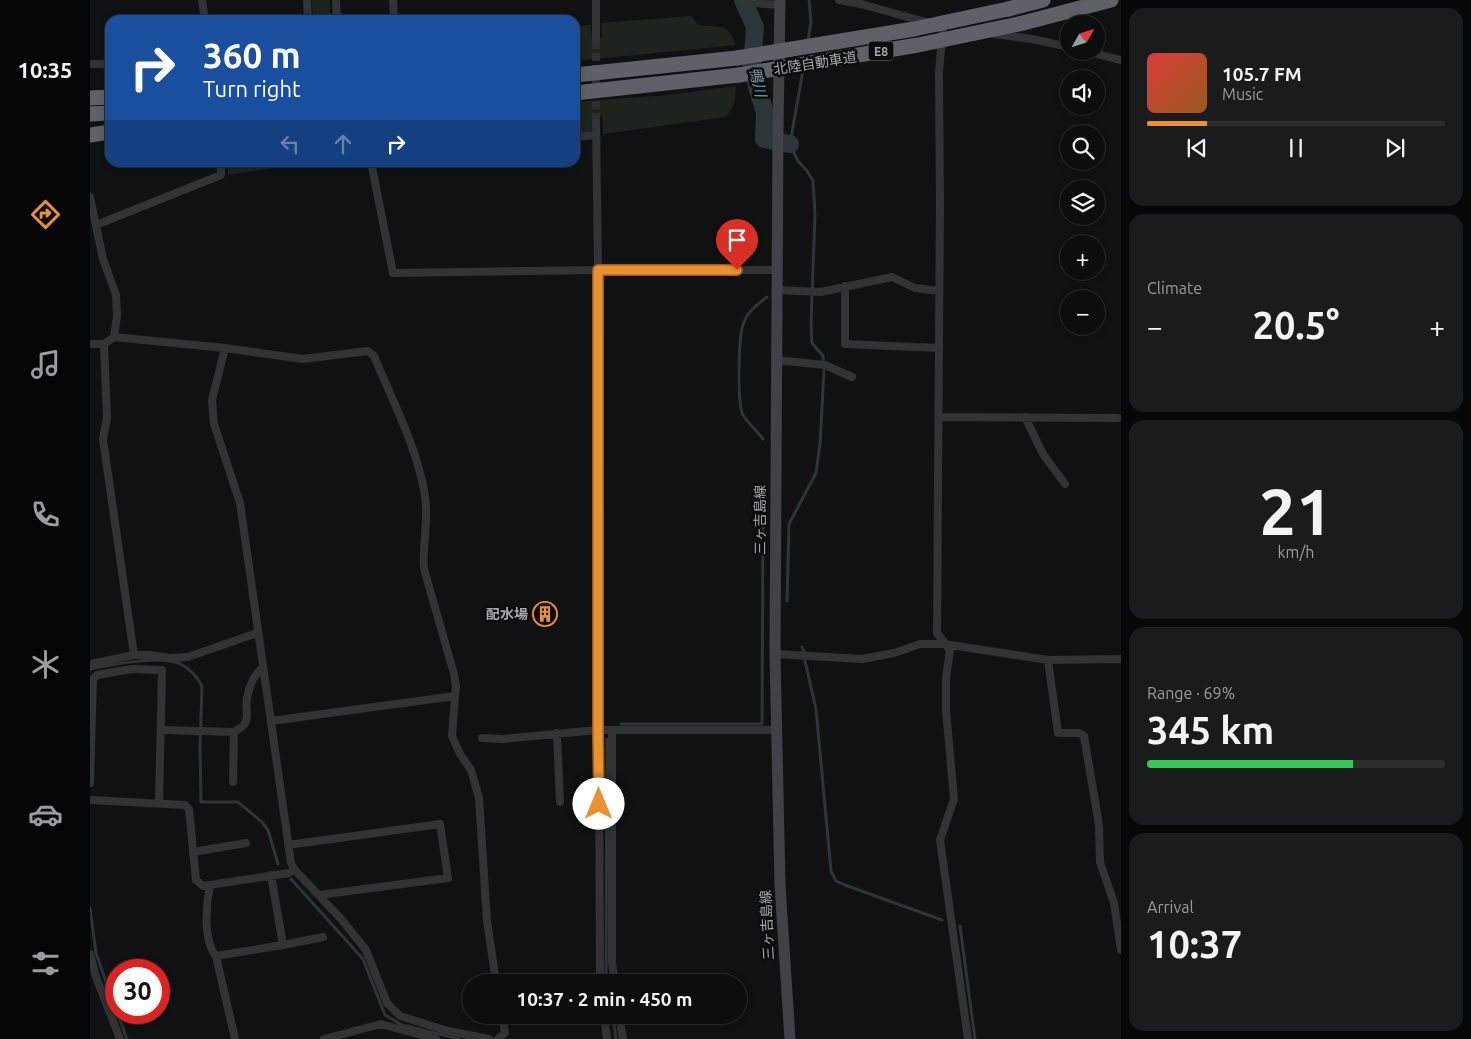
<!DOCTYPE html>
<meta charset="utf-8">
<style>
:root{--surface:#0c0d0e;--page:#1a1b1c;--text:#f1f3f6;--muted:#9a9c9e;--line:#2c2d2e;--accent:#eb9230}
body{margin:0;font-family:Ubuntu,"Noto Sans JP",sans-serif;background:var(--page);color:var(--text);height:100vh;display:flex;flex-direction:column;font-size:19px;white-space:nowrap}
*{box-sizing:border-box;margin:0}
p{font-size:16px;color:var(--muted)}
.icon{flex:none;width:28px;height:28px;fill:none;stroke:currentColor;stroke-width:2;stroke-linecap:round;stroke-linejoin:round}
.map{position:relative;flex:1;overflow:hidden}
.sheet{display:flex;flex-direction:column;gap:8px;padding:8px;background:#070708;width:350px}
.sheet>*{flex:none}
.guide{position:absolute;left:15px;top:15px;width:475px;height:152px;border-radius:15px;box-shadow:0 2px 8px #0003,0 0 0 1px var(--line);background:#1a4fa0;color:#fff;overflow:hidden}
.needle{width:32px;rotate:51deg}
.fabs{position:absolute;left:970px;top:15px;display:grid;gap:10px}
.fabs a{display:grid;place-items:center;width:45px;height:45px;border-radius:50%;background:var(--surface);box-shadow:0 2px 8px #0003,0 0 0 1px var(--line);font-size:25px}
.speed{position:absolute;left:15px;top:959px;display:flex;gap:10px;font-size:25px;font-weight:700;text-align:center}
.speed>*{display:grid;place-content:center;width:65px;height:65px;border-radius:50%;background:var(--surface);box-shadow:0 2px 8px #0003,0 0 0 1px var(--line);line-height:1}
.speed .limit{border:8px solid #d22;background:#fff;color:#111}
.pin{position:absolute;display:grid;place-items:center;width:42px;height:42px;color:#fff;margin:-51px -21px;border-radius:50% 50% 50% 0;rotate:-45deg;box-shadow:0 0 5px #0007}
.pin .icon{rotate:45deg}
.me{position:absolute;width:55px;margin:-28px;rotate:0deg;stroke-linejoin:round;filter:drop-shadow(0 0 4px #0008)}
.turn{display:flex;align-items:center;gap:18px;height:105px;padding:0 15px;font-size:22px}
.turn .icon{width:65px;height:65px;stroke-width:2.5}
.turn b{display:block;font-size:35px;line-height:42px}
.lanes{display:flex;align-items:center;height:48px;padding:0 15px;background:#0003;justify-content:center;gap:25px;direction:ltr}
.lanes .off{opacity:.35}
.big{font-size:38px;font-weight:600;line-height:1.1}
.sheet .card{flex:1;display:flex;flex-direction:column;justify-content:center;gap:8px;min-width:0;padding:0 18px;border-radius:15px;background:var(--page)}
.sheet .dial{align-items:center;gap:0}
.dial b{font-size:65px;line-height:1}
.song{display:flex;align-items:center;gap:15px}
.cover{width:60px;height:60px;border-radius:8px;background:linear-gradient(135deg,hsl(0 70% 55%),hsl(30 70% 35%))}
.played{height:5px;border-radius:2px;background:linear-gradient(90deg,var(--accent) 20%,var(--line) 20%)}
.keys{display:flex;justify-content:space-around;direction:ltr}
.heat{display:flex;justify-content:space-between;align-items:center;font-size:28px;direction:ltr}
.charge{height:8px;border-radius:4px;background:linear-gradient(90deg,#34c759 69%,var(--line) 0)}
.trip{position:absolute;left:372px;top:974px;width:285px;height:50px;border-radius:25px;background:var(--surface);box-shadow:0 2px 8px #0003,0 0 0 1px var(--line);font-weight:600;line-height:50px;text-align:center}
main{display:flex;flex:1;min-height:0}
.tabs{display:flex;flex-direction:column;width:90px;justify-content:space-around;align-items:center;background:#050506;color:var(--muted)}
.tabs .icon{width:35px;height:35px}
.tabs .current{color:var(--accent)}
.tabs b{font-size:22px;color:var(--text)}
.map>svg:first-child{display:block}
.green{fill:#1d241d}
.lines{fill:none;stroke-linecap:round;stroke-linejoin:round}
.stream{stroke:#2b353a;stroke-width:3}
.river{stroke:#2b353a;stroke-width:18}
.minor-tunnel{stroke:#2d2f32;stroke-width:8;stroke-dasharray:8 4;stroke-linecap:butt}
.minor{stroke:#323337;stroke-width:8}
.secondary{stroke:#404247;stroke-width:11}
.motorway{stroke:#5e6268;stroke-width:15}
.motorway-bridge{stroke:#5e6268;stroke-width:15}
.route-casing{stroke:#995f1f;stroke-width:12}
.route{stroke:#eb9230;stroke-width:9}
.labels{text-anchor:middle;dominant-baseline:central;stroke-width:5;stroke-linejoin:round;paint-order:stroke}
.shield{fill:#0c0c0d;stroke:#757a80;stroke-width:1}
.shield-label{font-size:12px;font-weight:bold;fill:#a2a9b2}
.street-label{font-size:14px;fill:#a2a9b2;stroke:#0c0c0d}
.poi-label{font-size:14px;font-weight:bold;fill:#a2a9b2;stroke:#0c0c0d;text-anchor:end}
.water-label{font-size:15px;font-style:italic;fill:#7a9cad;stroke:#0c0c0d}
</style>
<main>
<nav class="tabs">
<b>10:35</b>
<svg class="icon current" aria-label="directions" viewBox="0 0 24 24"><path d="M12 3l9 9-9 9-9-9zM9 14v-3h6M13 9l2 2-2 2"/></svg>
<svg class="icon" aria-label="music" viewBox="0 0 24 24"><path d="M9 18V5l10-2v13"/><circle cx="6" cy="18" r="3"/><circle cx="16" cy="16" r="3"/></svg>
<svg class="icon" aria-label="phone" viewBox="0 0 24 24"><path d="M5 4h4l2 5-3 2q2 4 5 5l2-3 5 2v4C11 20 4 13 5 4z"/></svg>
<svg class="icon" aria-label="climate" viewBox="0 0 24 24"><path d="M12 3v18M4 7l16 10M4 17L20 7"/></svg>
<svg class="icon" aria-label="car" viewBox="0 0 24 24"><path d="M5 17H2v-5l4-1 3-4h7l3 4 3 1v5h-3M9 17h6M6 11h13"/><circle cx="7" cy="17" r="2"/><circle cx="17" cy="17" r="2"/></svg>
<svg class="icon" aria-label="filters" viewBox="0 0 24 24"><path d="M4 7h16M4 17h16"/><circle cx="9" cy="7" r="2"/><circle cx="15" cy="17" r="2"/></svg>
</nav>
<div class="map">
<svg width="1031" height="1039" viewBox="0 0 1031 1039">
<rect width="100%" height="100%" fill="#101112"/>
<path class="green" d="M222 0H239L241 20H223Z
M601 16 608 25C629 28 637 21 646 45L485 61V26L500 25 502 37 512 38 511 23Z
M646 86C646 98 644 109 635 117L513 134V116L503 115 501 134 485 135V102L579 95Z
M137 163V162L217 163 138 175Z"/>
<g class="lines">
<path class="stream" d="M718 41 721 21 719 0
M673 439C667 431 658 423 653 415 647 403 648 335 654 322 658 311 668 304 677 297
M697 601 699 524 726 473 730 444 734 371 733 356 722 343 721 324 725 214 723 181 717 171 708 161 700 144 713 70
M712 647 714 652
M715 661 726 709 741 871 746 881 755 885 852 920
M0 669C22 665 75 653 94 666 101 670 108 679 112 686L110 746 111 802H148L172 822 178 830 188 864
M531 724H672L673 524
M201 879 273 959 295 1015 312 1025 369 1039
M0 908 6 953 26 1011
M870 926 885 1039
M516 982 517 739
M27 1012 37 1039
M523 1015 526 1039"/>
<path class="river" d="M653 0 665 27 662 66 668 90 675 112 674 139 700 144"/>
<path class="minor-tunnel" d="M506 121V40"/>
<path class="minor" d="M112 0 115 20
M217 0 218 20
M246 0 247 20
M303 0 304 20
M654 0 673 4 690 5
M749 0 771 4 839 23
M853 26 849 72 850 204 847 633 860 650 856 678V710L864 799 850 840 878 1039
M904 34 942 39 979 47
M506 40V0
M995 51 1031 60
M0 64H20
M506 121 508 270V730L509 749 510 982
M485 137 506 135
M281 162 303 273 508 270H687
M0 197 13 259 26 295 27 316 24 337 14 344H0
M6 225 131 175V162
M755 286V344L849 348
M687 290 731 292 802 277 825 288 849 291
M24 337 135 348 213 359 278 351 284 356C303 402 327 447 335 496 339 521 332 545 334 569L364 674 366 686 365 696 181 721
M14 344 17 418 13 439 44 655
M135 348 122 400 124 424 150 503 201 863 204 869 252 920 276 950 297 1003 310 1016 358 1031 399 1039
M686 360 735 365 762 377
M849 417 1028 418
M935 417 953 454 975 484
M685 654 772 659 804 653 830 644H854L958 660 1031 659
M958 660 968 733H989L994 736 1009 825 1010 862 1024 903 1031 950
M0 664 44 655H60L79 658 98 657 167 633
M365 696 362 736 370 754 381 770 389 798 397 921 406 982
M71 730 144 732C164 721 154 716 157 698 159 686 164 675 173 667
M522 730V962L525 982
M467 733 470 802
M392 738 413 739 508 730H687
M143 782 144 732
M0 783 3 679 7 675 42 669 72 670 69 803
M0 800 95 805 99 809 106 880 113 886 199 873 204 869
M198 845 350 824 358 878 229 895
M103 852 156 843
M181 875 193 945 233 937
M120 885C116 904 113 941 126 956L193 945
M0 954 6 977 30 1039
M126 956 145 1039
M514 1015 517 1039
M529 1015 533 1039
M234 1039 291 1024 346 1039
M408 1039 415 1033 412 1015"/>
<path class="secondary" d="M690 0 688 131 685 654 690 885 700 1039"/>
<path class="motorway" d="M918 9 953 0
M933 23 1021 0
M485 75 647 58
M485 93 649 75
M0 98 20 97
M0 114 20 113
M0 135 20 132"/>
<path class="motorway-bridge" d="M647 58 824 29 918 9
M649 75 828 45 933 23"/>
</g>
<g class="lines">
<defs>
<path id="route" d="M509 804 508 730V270H647"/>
</defs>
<use href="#route" class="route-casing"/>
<use href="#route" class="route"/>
</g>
<defs>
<symbol id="building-ring" viewBox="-11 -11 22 22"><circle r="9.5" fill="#0c0c0d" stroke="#eb9230" stroke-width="1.5"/><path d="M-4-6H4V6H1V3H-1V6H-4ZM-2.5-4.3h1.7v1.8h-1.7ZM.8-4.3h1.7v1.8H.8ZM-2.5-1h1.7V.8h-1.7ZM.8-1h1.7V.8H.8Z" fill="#eb9230"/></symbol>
</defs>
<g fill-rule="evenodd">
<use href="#building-ring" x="441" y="600" width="28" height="28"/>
</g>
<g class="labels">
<rect class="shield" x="778.5" y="41.5" width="25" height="19" rx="4"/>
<g class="shield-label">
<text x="791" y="51">E8</text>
</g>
<g class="street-label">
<text transform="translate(725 63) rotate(-9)">北陸自動車道</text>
<text transform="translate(670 520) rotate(-90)">三ヶ吉島線</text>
<text transform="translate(677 925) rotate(-93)">三ヶ吉島線</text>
</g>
<g class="poi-label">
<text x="438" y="614">配水場</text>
</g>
<g class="water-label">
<text transform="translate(668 82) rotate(77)">鴨川</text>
</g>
</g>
</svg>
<div class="fabs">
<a><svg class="needle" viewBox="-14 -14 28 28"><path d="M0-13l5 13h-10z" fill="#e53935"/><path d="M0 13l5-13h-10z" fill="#9a9c9e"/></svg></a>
<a><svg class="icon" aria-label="sound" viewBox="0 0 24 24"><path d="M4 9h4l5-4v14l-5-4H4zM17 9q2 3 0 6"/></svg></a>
<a><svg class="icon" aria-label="search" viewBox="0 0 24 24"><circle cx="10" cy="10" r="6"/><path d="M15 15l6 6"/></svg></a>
<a><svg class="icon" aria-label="layers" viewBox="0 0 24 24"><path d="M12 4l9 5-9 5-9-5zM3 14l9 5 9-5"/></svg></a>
<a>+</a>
<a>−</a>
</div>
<div class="speed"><div class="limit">30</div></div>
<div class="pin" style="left:647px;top:270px;background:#d93025"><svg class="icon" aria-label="arrive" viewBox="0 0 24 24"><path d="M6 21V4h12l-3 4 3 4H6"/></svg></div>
<svg class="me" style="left:509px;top:804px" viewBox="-20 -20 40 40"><circle r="19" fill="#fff"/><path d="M0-13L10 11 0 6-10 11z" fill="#eb9230"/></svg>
<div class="trip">10:37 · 2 min · 450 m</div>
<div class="guide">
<div class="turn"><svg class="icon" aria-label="right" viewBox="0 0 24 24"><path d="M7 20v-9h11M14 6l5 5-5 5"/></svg><div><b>360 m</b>Turn right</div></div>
<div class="lanes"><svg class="icon off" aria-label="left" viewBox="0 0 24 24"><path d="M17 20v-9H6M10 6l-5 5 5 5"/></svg><svg class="icon off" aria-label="ahead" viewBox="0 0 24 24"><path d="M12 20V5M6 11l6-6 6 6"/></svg><svg class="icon" aria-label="right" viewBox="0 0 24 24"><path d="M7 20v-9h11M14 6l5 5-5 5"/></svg></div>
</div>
</div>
<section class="sheet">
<div class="card">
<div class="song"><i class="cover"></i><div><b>105.7 FM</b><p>Music</p></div></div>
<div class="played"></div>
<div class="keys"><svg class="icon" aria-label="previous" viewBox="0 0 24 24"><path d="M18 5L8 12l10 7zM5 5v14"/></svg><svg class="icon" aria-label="pause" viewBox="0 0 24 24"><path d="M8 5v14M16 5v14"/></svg><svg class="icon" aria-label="next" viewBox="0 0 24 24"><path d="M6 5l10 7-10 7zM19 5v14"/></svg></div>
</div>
<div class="card"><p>Climate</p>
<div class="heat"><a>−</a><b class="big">20.5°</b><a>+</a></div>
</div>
<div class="card dial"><b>21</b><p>km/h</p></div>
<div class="card"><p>Range · 69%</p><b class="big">345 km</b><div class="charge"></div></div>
<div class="card"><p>Arrival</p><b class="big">10:37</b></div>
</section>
</main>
